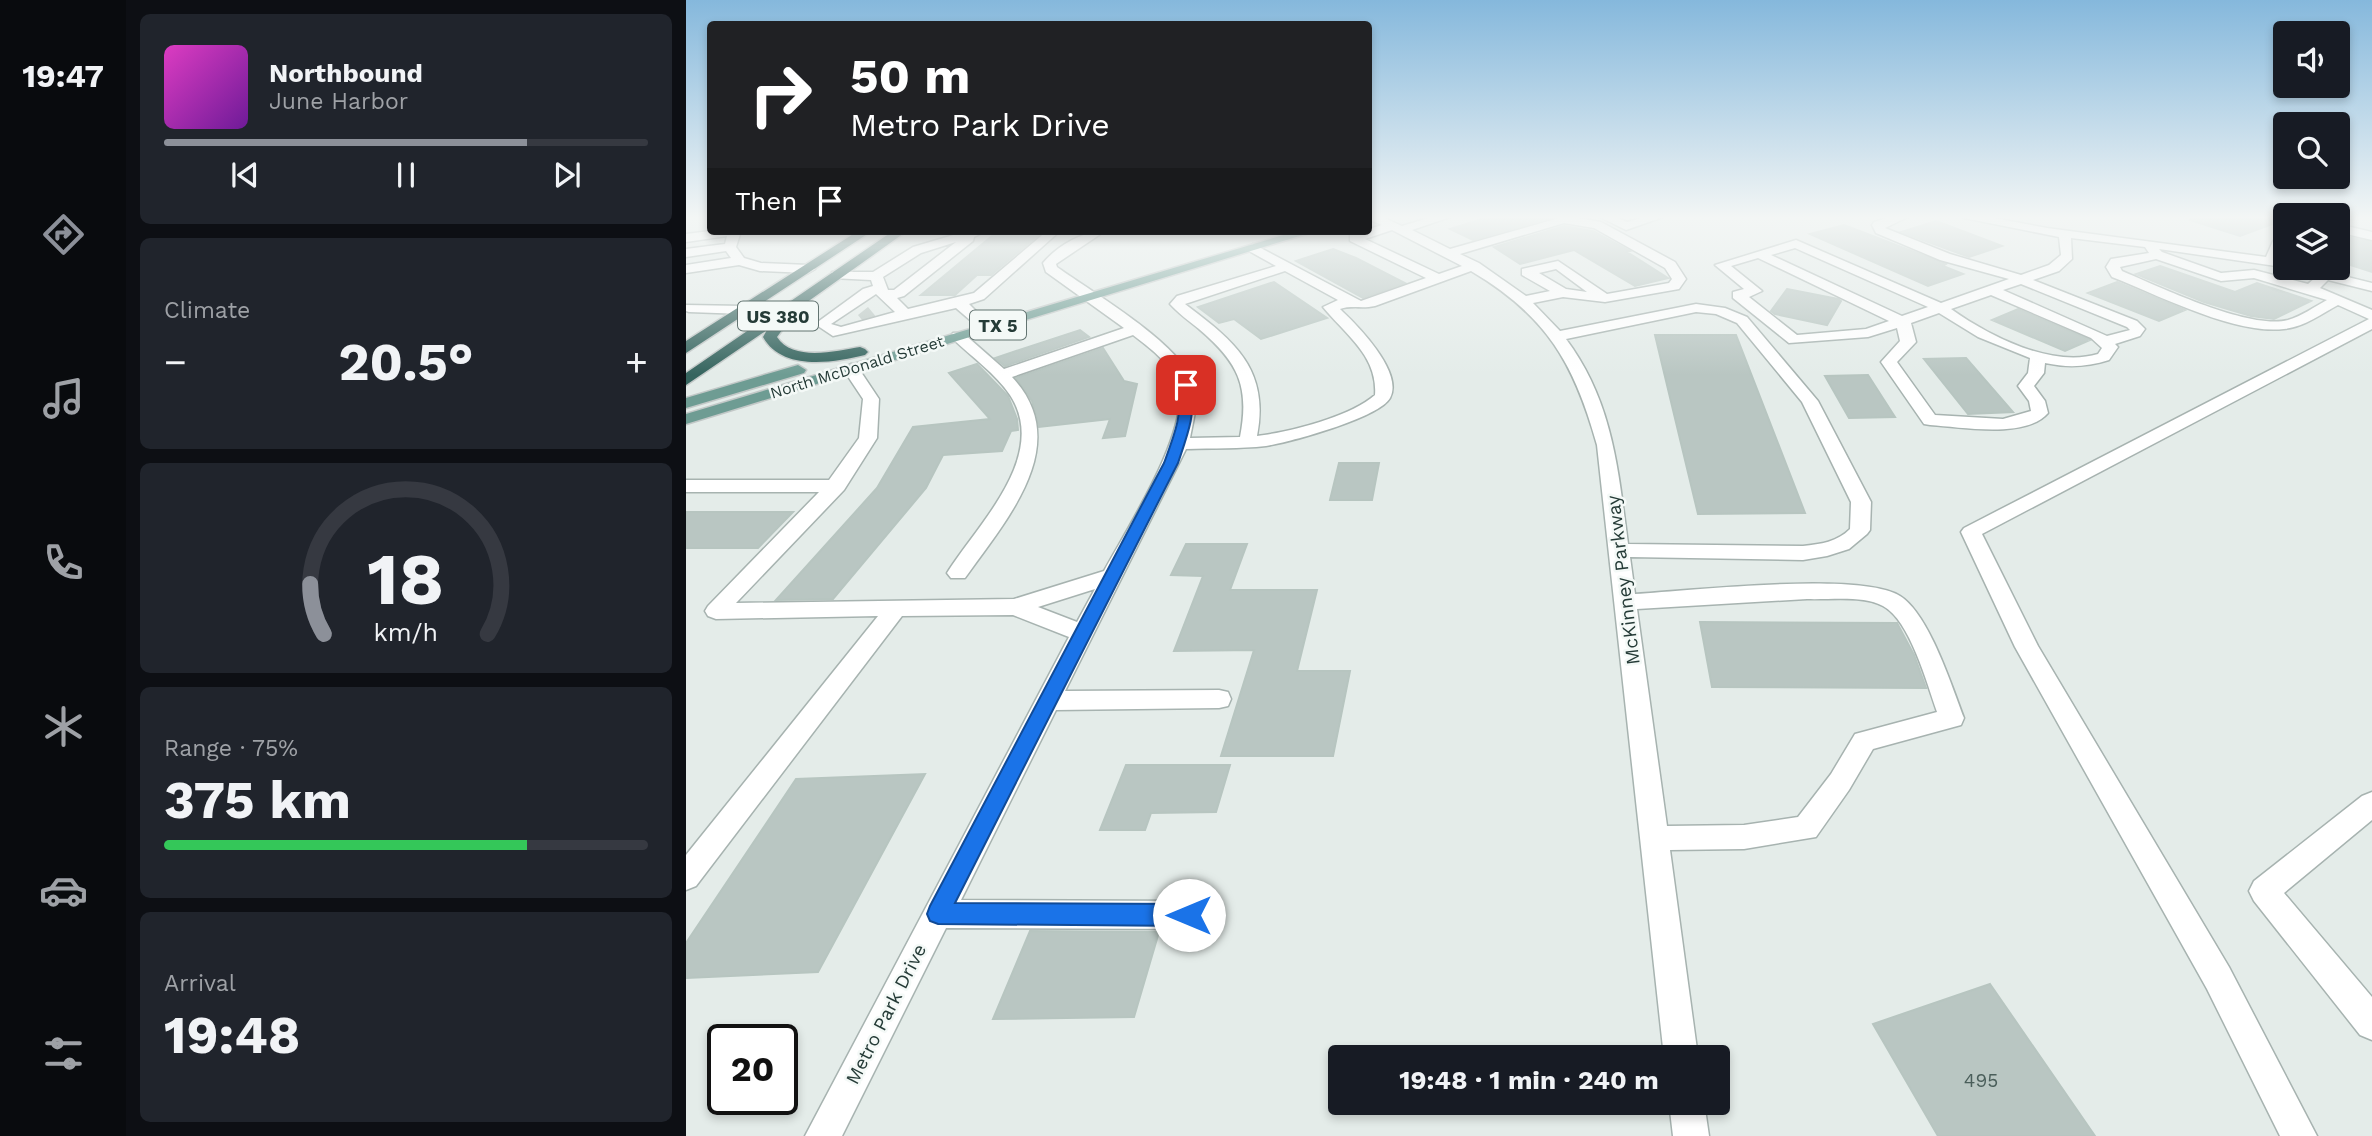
<!DOCTYPE html>
<meta charset="utf-8">
<style>
:root{--surface:#171b24;--page:#20242c;--text:#f1f3f6;--muted:#9ea1a6;--line:#363941;--accent:#8c9099}
body{margin:0;font-family:"Work Sans",sans-serif;background:var(--page);color:var(--text);height:100vh;display:flex;flex-direction:column;font-size:26px;white-space:nowrap}
*{box-sizing:border-box;margin:0}
p{font-size:23px;color:var(--muted)}
.icon{flex:none;width:38px;height:38px;fill:none;stroke:currentColor;stroke-width:2;stroke-linecap:round;stroke-linejoin:round}
.map{position:relative;flex:1;overflow:hidden}
.details{display:flex;flex-direction:column;gap:14px;padding:14px;background:#0d0f14;width:560px}
.details>*{flex:none}
.guide{position:absolute;left:21px;top:21px;width:665px;height:214px;border-radius:7px;box-shadow:0 4px 10px #0003;background:#202124;color:#fff;overflow:hidden}
.controls{position:absolute;left:1587px;top:21px;display:grid;gap:14px}
.controls a{display:grid;place-items:center;width:77px;height:77px;border-radius:7px;background:var(--surface);box-shadow:0 4px 10px #0003;font-size:35px}
.speed{position:absolute;left:21px;top:1024px;display:flex;gap:14px;font-size:35px;font-weight:700;text-align:center}
.speed>*{display:grid;place-content:center;width:91px;height:91px;border-radius:50%;background:var(--surface);box-shadow:0 4px 10px #0003;line-height:1}
.speed .limit{border:4px solid #111;border-radius:10px;background:#fff;color:#111}
.pin{position:absolute;display:grid;place-items:center;width:60px;height:60px;color:#fff;margin:-30px;border-radius:14px;box-shadow:0 4px 10px #0006}
.me{position:absolute;width:77px;margin:-38px;rotate:270deg;stroke-linejoin:round;filter:drop-shadow(0 0 5px #0008)}
.turn{display:flex;align-items:center;gap:24px;height:147px;padding:0 28px;font-size:32px}
.turn .icon{width:91px;height:91px;stroke-width:2.5}
.turn b{display:block;font-size:49px;line-height:60px}
.then{display:flex;align-items:center;height:66px;padding:0 28px;background:#0003;gap:14px;font-size:26px}
.big{font-size:52px;font-weight:700;line-height:1.1}
.details .card{flex:1;display:flex;flex-direction:column;justify-content:center;gap:10px;min-width:0;padding:0 24px;border-radius:10px;background:var(--page)}
.details .dial{align-items:center;gap:0}
.dial svg{height:182px;overflow:visible;fill:none;stroke:var(--line);stroke-width:7;stroke-linecap:round;text-anchor:middle}
.dial text{fill:var(--text);stroke:none}
.song{display:flex;align-items:center;gap:21px}
.cover{width:84px;height:84px;border-radius:10px;background:linear-gradient(135deg,hsl(310 70% 55%),hsl(280 70% 35%))}
.played{height:7px;border-radius:4px;background:linear-gradient(90deg,var(--accent) 75%,var(--line) 75%)}
.keys{display:flex;justify-content:space-around;direction:ltr}
.heat{display:flex;justify-content:space-between;align-items:center;font-size:38px;direction:ltr}
.charge{height:10px;border-radius:5px;background:linear-gradient(90deg,#34c759 75%,var(--line) 0)}
.trip{position:absolute;left:642px;top:1045px;width:402px;height:70px;border-radius:7px;background:var(--surface);box-shadow:0 4px 10px #0003;font-weight:700;line-height:70px;text-align:center}
main{display:flex;flex:1;min-height:0}
.tabs{display:flex;flex-direction:column;width:126px;justify-content:space-around;align-items:center;background:#090b0e;color:var(--muted)}
.tabs .icon{width:49px;height:49px}
.tabs .on{color:var(--accent)}
.tabs b{font-size:32px;color:var(--text)}
.map>svg:first-child{display:block}
.building{fill:#b9c6c2;stroke:#b7c5c0;stroke-width:2}
.lines{fill:none;stroke-linecap:round;stroke-linejoin:round}
.minor-tunnel{stroke:#bec9c5;stroke-width:13;stroke-dasharray:13 6;stroke-linecap:butt}
.minor-casing{stroke:#a7b3b0;stroke-width:3}
.major-casing{stroke:#c2c8c7;stroke-width:3}
.highway-casing{stroke:#c2c8c7;stroke-width:3}
.minor{fill:#fff;fill-rule:evenodd}
.major{fill:#6e9c93;fill-rule:evenodd}
.highway{fill:#35645e;fill-rule:evenodd}
.route{fill:#1a73e8;stroke:#114b97;stroke-width:2}
.labels{text-anchor:middle;dominant-baseline:central;stroke-width:5;stroke-linejoin:round;paint-order:stroke}
.far-street-label{font-size:16px;fill:#253b37;stroke:#f4f9f7}
.shield{fill:#f4f9f7;stroke:#637471;stroke-width:2}
.shield-label{font-size:18px;font-weight:bold;fill:#253b37}
.street-label{font-size:19px;fill:#253b37;stroke:#f4f9f7}
.near-number-label{font-size:19px;fill:#4a5e5a}
</style>
<main>
<nav class="tabs">
<b>19:47</b>
<svg class="icon on" aria-label="directions" viewBox="0 0 24 24"><path d="M12 3l9 9-9 9-9-9zM9 14v-3h6M13 9l2 2-2 2"/></svg>
<svg class="icon" aria-label="music" viewBox="0 0 24 24"><path d="M9 18V5l10-2v13"/><circle cx="6" cy="18" r="3"/><circle cx="16" cy="16" r="3"/></svg>
<svg class="icon" aria-label="phone" viewBox="0 0 24 24"><path d="M5 4h4l2 5-3 2q2 4 5 5l2-3 5 2v4C11 20 4 13 5 4z"/></svg>
<svg class="icon" aria-label="climate" viewBox="0 0 24 24"><path d="M12 3v18M4 7l16 10M4 17L20 7"/></svg>
<svg class="icon" aria-label="car" viewBox="0 0 24 24"><path d="M5 17H2v-5l4-1 3-4h7l3 4 3 1v5h-3M9 17h6M6 11h13"/><circle cx="7" cy="17" r="2"/><circle cx="17" cy="17" r="2"/></svg>
<svg class="icon" aria-label="filters" viewBox="0 0 24 24"><path d="M4 7h16M4 17h16"/><circle cx="9" cy="7" r="2"/><circle cx="15" cy="17" r="2"/></svg>
</nav>
<section class="details">
<div class="card">
<div class="song"><i class="cover"></i><div><b>Northbound</b><p>June Harbor</p></div></div>
<div class="played"></div>
<div class="keys"><svg class="icon" aria-label="previous" viewBox="0 0 24 24"><path d="M18 5L8 12l10 7zM5 5v14"/></svg><svg class="icon" aria-label="pause" viewBox="0 0 24 24"><path d="M8 5v14M16 5v14"/></svg><svg class="icon" aria-label="next" viewBox="0 0 24 24"><path d="M6 5l10 7-10 7zM19 5v14"/></svg></div>
</div>
<div class="card"><p>Climate</p>
<div class="heat"><a>−</a><b class="big">20.5°</b><a>+</a></div>
</div>
<div class="card dial"><svg viewBox="0 0 100 80">
<path d="M14 69A42 42 0 1 1 86 69"/>
<path d="M14 69A42 42 0 0 1 8 47" stroke="#8c9099"/>
<text x="50" y="56" font-size="32" font-weight="700">18</text>
<text x="50" y="72" font-size="11">km/h</text>
</svg></div>
<div class="card"><p>Range · 75%</p><b class="big">375 km</b><div class="charge"></div></div>
<div class="card"><p>Arrival</p><b class="big">19:48</b></div>
</section>
<div class="map">
<svg width="1686" height="1136" viewBox="0 0 1686 1136">
<rect width="100%" height="100%" fill="#e4ece9"/>
<path class="building" d="M806 216H871L787 240 764 229Z
M1504 216H1600V219L1554 236 1504 220Z
M1250 221 1316 246 1283 257 1215 232Z
M1158 225 1260 264 1257 266 1277 274 1242 286 1124 234Z
M878 226 907 231 944 251 941 252 982 278 949 286 888 250 834 264 808 247Z
M312 231 356 232 305 275H291L269 295H235Z
M1652 235 1686 242V272L1652 261Z
M647 249 670 258 719 283 677 298 610 261Z
M1474 266 1549 292 1571 283 1625 301 1588 319 1565 316 1518 302 1450 274Z
M588 282 641 318 575 339 548 319 533 323 512 307Z
M1431 282 1487 305 1499 310 1473 321 1402 293Z
M1101 289 1152 299 1155 301 1141 325 1089 314 1085 311Z
M1332 309 1404 340 1379 351 1306 320Z
M394 330 403 337 319 366 309 358Z
M969 335H1050L1119 513 1012 514Z
M417 348 438 381 451 384 439 436 417 438 424 419 353 427 346 401 330 378Z
M1280 358 1327 412 1282 414 1238 359Z
M291 364 322 396 331 419 332 430 325 431 316 451 257 455 240 488 147 599 90 600 191 488 227 427 304 419 263 373Z
M1182 375 1209 417 1163 418 1139 376Z
M653 463H693L686 500H644Z
M0 512H107L72 548H0Z
M500 544H561L544 590H631L611 671H664L647 756H535L568 650 488 651 517 576 485 575Z
M1014 622 1211 623 1228 655 1240 688 1026 687Z
M440 765H544L530 812 465 813 459 830H414Z
M239 774 132 972 0 978V943L110 779Z
M344 931 473 932 448 1017 307 1019Z
M1304 984 1409 1136H1252L1187 1024Z"/>
<g class="lines">
<path class="minor-tunnel" d="M177 311 186 322"/>
<defs>
<path id="minor" d="M682 216H694L716 226 749 216H767L726 230 764 249 880 216 915 222 989 262 1000 279 993 289 919 302 877 297 847 303 874 331 1010 304 1039 308 1061 317 1132 401 1185 502 1184 530 1181 534 1163 549 1141 556 1117 560 944 557 949 594C1003 591 1174 571 1214 596 1243 614 1266 687 1278 718L1275 725 1187 749 1163 790 1130 837 1058 849 984 850 1012 1057H978L911 445C888 363 861 316 785 271L689 306C676 309 666 305 654 309 671 325 718 372 704 398 693 418 604 442 580 446 554 449 527 448 500 449L379 691 533 690 542 692 545 699 542 706 533 708 370 710 275 900 503 901 514 905 518 915 514 925 503 929 260 928 156 1136H119L383 637 327 615 216 616 10 886 0 890V855L192 616 30 619 22 616 19 611 22 606 133 492H0V480H143L173 438 177 399 157 369 165 364 171 366 193 399 191 438 158 490 50 603 328 599 418 571C440 530 508 426 491 382 483 362 464 348 447 335L326 377C389 444 320 520 279 578H265L261 573C291 525 364 456 324 395 310 374 286 357 267 339L265 336 267 333H277L318 369 438 328 360 272 357 263C371 246 397 231 419 231L370 264 371 267C407 293 496 344 508 385 513 402 507 421 504 438L554 437C564 386 552 362 513 329 503 321 492 313 484 304L491 296 590 266 563 251 561 248 567 244 675 301 740 278 664 241V235L696 225 682 219ZM878 223 908 228 979 268 986 279 983 283 921 294 872 261 836 269V275L864 291 840 296 793 263 774 254ZM706 230 776 266 753 274 679 239ZM870 269 901 292 880 289 853 273ZM599 271 652 300 637 307C659 334 692 356 689 395 664 417 604 432 571 436 584 369 548 341 499 304ZM1010 312 1030 314 1051 323 1116 402 1165 502 1164 529C1151 542 1135 544 1117 546L942 544C932 469 927 402 880 339ZM409 589 391 622 352 607ZM1121 599C1144 600 1177 595 1197 606 1224 620 1241 684 1251 712L1169 734 1145 774 1112 817 1058 825 981 826 951 609Z
M912 216H927L941 222 962 216H980L940 230Z
M1207 216H1224L1199 228 1264 254 1335 275 1363 265 1375 255 1373 237 1278 218 1276 216H1297L1361 228 1580 257 1587 241 1600 235V244L1591 259 1600 261V268H1625L1686 283V291L1642 280 1634 288 1686 310V329L1296 534 1352 646 1543 967 1631 1136H1594L1521 989 1329 647 1275 532 1278 528 1683 319 1652 305C1635 314 1618 327 1598 329 1549 335 1472 295 1426 277L1420 267 1425 259 1463 253 1459 247 1385 238 1386 259 1373 271 1347 280 1451 321 1459 329 1454 336 1429 344 1432 347 1423 360C1401 367 1382 368 1359 363L1358 373 1348 386 1359 401 1362 413C1340 439 1275 427 1244 425L1238 424 1195 362 1214 341 1211 328 1182 337 1103 343 1047 298V292L1058 289 1029 265 1110 240 1255 303 1323 279 1254 260 1190 233 1186 225 1188 222ZM1109 248 1242 307 1216 316 1085 255ZM1473 249 1603 268 1630 277 1622 284 1568 270 1535 273 1476 252ZM1072 258 1203 321 1180 329 1111 335 1063 297 1076 291 1045 266ZM1470 259 1535 281 1568 278 1641 300C1628 307 1616 316 1602 320 1563 330 1474 287 1436 271L1434 267ZM1335 284 1441 327 1444 330 1421 336 1317 290ZM1305 295 1405 338 1416 348 1412 354C1365 368 1303 336 1265 309ZM1253 313 1292 337 1344 358 1342 373 1332 386 1343 401 1345 411 1317 419 1249 415 1211 362 1230 342 1225 323Z
M1652 224 1686 232V240L1652 232Z
M24 231H55L50 247 58 258 75 263 122 265 129 269 122 273 74 271 53 265 0 273V265L45 258 40 251 0 257V249L39 244 41 236 0 242V234Z
M281 231H300L288 237 287 241 218 296 211 298 222 309 288 293 361 231H374L298 299 283 304 296 317 294 320H284L270 308 147 336 129 324 177 289 187 286 185 280 146 278V272H187L227 247ZM270 242 208 290H202L197 277 235 253ZM190 294 209 312 155 327 145 324Z
M0 305 58 306 65 310 58 314 3 312 0 311Z
M1686 792V820L1598 893 1686 997V1040L1674 1035 1568 901 1563 891 1568 881 1676 796Z
M983 1102H1018L1023 1136H987Z"/>
<path id="major" d="M611 231H630L0 424V414Z
M112 365 120 370 118 373 0 408V398Z"/>
<path id="highway" d="M172 231H186L0 353V341Z
M207 231H221L103 315 105 318 91 337C107 362 150 351 174 347L179 349 182 352 179 355C146 363 96 371 77 337L81 330 0 385V373Z"/>
</defs>
<use href="#minor" class="minor-casing"/>
<use href="#major" class="major-casing"/>
<use href="#highway" class="highway-casing"/>
<use href="#minor" class="minor"/>
<use href="#major" class="major"/>
<use href="#highway" class="highway"/>
</g>
<linearGradient id="sky" x2="0" y2="1"><stop stop-color="#85b8dc"/><stop offset="0.58" stop-color="#f3f6f5"/><stop offset="1" stop-color="#f3f6f5" stop-opacity="0"/></linearGradient>
<rect width="1686" height="375" fill="url(#sky)"/>
<path class="route" d="M500 382 506 385C510 414 501 436 492 463L269 903 503 904 511 908 514 915 511 923 503 926 252 924 244 921 241 914 244 906 478 463C488 436 497 414 493 385Z"/>
<g class="labels">
<g class="far-street-label">
<text transform="translate(171 367) rotate(-17)">North McDonald Street</text>
</g>
<g class="shield">
<rect x="52" y="301.5" width="80" height="29" rx="5"/>
<rect x="284" y="310.5" width="56" height="29" rx="5"/>
</g>
<g class="shield-label">
<text x="92" y="316">US 380</text>
<text x="312" y="325">TX 5</text>
</g>
<g class="street-label">
<text transform="translate(937 580) rotate(-97)">McKinney Parkway</text>
<text transform="translate(200 1014) rotate(-63)">Metro Park Drive</text>
</g>
<g class="near-number-label">
<text x="1295" y="1080">495</text>
</g>
</g>
</svg>
<div class="controls">
<a><svg class="icon" aria-label="sound" viewBox="0 0 24 24"><path d="M4 9h4l5-4v14l-5-4H4zM17 9q2 3 0 6"/></svg></a>
<a><svg class="icon" aria-label="search" viewBox="0 0 24 24"><circle cx="10" cy="10" r="6"/><path d="M15 15l6 6"/></svg></a>
<a><svg class="icon" aria-label="layers" viewBox="0 0 24 24"><path d="M12 4l9 5-9 5-9-5zM3 14l9 5 9-5"/></svg></a>
</div>
<div class="speed"><div class="limit">20</div></div>
<div class="pin" style="left:500px;top:385px;background:#d93025"><svg class="icon" aria-label="arrive" viewBox="0 0 24 24"><path d="M6 21V4h12l-3 4 3 4H6"/></svg></div>
<svg class="me" style="left:503px;top:915px" viewBox="-20 -20 40 40"><circle r="19" fill="#fff"/><path d="M0-13L10 11 0 6-10 11z" fill="#1a73e8"/></svg>
<div class="trip">19:48 · 1 min · 240 m</div>
<div class="guide">
<div class="turn"><svg class="icon" aria-label="right" viewBox="0 0 24 24"><path d="M7 20v-9h11M14 6l5 5-5 5"/></svg><div><b>50 m</b>Metro Park Drive</div></div>
<div class="then">Then<svg class="icon" aria-label="arrive" viewBox="0 0 24 24"><path d="M6 21V4h12l-3 4 3 4H6"/></svg></div>
</div>
</div>
</main>
